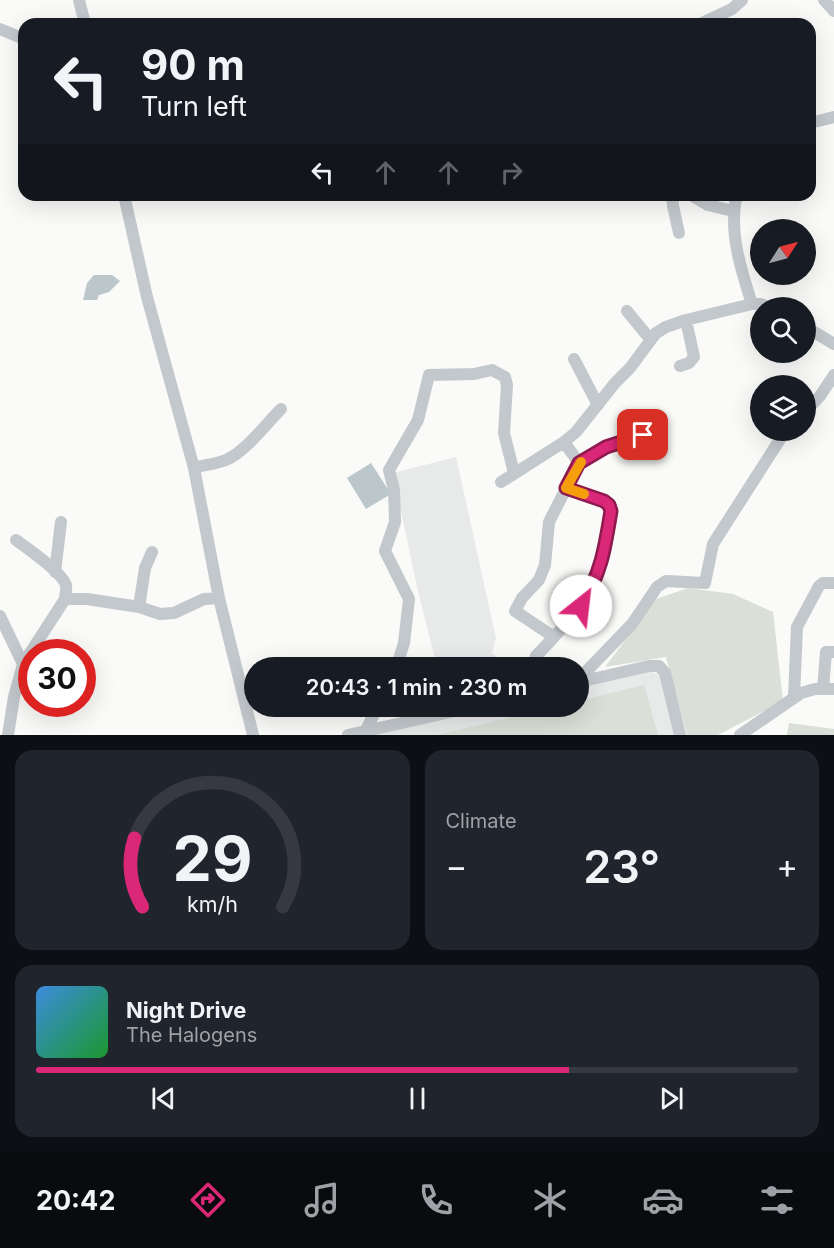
<!DOCTYPE html>
<meta charset="utf-8">
<style>
:root{--surface:#171b24;--page:#20242c;--text:#f1f3f6;--muted:#9ea1a6;--line:#363941;--accent:#db2777}
body{margin:0;font-family:Inter,sans-serif;background:var(--page);color:var(--text);height:100vh;display:flex;flex-direction:column;font-size:22px;white-space:nowrap}
*{box-sizing:border-box;margin:0}
p{font-size:20px;color:var(--muted)}
.icon{flex:none;width:33px;height:33px;fill:none;stroke:currentColor;stroke-width:2;stroke-linecap:round;stroke-linejoin:round}
.map{position:relative;height:735px;overflow:hidden}
.panel{display:flex;flex-direction:column;gap:15px;padding:15px;background:#0d0f14;flex:1}
.panel>*{flex:none}
.hud{position:absolute;left:18px;top:18px;width:798px;height:183px;border-radius:18px;box-shadow:0 6px 24px #0002;background:#171b24;color:var(--text);overflow:hidden}
.needle{width:39px;rotate:54deg}
.fabs{position:absolute;left:750px;top:219px;display:grid;gap:12px}
.fabs a{display:grid;place-items:center;width:66px;height:66px;border-radius:50%;background:var(--surface);box-shadow:0 6px 24px #0002;font-size:30px}
.speed{position:absolute;left:18px;top:639px;display:flex;gap:12px;font-size:30px;font-weight:700;text-align:center}
.speed>*{display:grid;place-content:center;width:78px;height:78px;border-radius:50%;background:var(--surface);box-shadow:0 6px 24px #0002;line-height:1}
.speed .limit{border:9px solid #d22;background:#fff;color:#111}
.pin{position:absolute;display:grid;place-items:center;width:51px;height:51px;color:#fff;margin:-26px;border-radius:12px;box-shadow:0 3px 9px #0006}
.me{position:absolute;width:66px;margin:-33px;rotate:29deg;stroke-linejoin:round;filter:drop-shadow(0 0 4px #0008)}
.turn{display:flex;align-items:center;gap:21px;height:126px;padding:0 24px;font-size:27px}
.turn .icon{width:78px;height:78px;stroke-width:2.5}
.turn b{display:block;font-size:42px;line-height:51px}
.lanes{display:flex;align-items:center;height:57px;padding:0 24px;background:#0003;justify-content:center;gap:30px;direction:ltr}
.lanes .off{opacity:.35}
.big{font-size:45px;font-weight:600;line-height:1.1}
.panel .tile{flex:1;display:flex;flex-direction:column;justify-content:center;gap:9px;min-width:0;padding:0 21px;border-radius:18px;background:var(--page)}
.panel .dial{align-items:center;gap:0}
.dial svg{height:156px;overflow:visible;fill:none;stroke:var(--line);stroke-width:7;stroke-linecap:round;text-anchor:middle}
.dial text{fill:var(--text);stroke:none}
.song{display:flex;align-items:center;gap:18px}
.cover{width:72px;height:72px;border-radius:9px;background:linear-gradient(135deg,hsl(210 70% 55%),hsl(130 70% 35%))}
.played{height:6px;border-radius:3px;background:linear-gradient(90deg,var(--accent) 70%,var(--line) 70%)}
.keys{display:flex;justify-content:space-around;direction:ltr}
.heat{display:flex;justify-content:space-between;align-items:center;font-size:33px;direction:ltr}
.panel .tiles{flex:1;display:grid;gap:15px;grid-template-columns:1fr 1fr}
.tile:last-child{grid-column:span 2}
.trip{position:absolute;left:244px;top:657px;width:345px;height:60px;border-radius:30px;background:var(--surface);box-shadow:0 6px 24px #0002;font-weight:600;line-height:60px;text-align:center}
.tabs{display:flex;height:96px;justify-content:space-around;align-items:center;background:#090b0e;color:var(--muted)}
.tabs .icon{width:42px;height:42px}
.tabs .on{color:var(--accent)}
.tabs b{font-size:27px;color:var(--text)}
.map>svg:first-child{display:block}
.built{fill:#e8e9e9}
.green{fill:#dadfd7}
.water{fill:#bbc7cb}
.lines{fill:none;stroke-linecap:round;stroke-linejoin:round}
.minor{stroke:#c3c8cc;stroke-width:12}
.route-casing{stroke:#8e194d;stroke-width:15}
.route{stroke:#db2777;stroke-width:10}
.slow{stroke:#f59e0b;stroke-width:10}
</style>
<div class="map">
<svg width="834" height="735" viewBox="0 0 834 735">
<rect width="100%" height="100%" fill="#fafaf8"/>
<path class="built" d="M456 457 496 638 492 653 503 663 504 667H437L417 587 393 473Z
M647 669 661 677 675 735H373L449 716 446 707 579 706V686Z"/>
<path class="green" d="M688 588 733 594 773 612 783 701 718 735H687L666 657 605 667 656 599Z
M644 685 658 735H437L555 707 579 706V701Z
M789 723 834 729V735H787Z"/>
<path class="water" d="M94 275H112L120 281 109 292 99 295 97 300H83L87 283Z
M371 463 391 494 366 509 347 478Z"/>
<g class="lines">
<path class="minor" d="M79 0 85 24
M824 0 834 11
M700 24 732 9 742 0
M0 29 24 39
M810 123 834 117
M124 195 147 297 194 468 219 598 253 735
M672 195 673 206 679 233
M691 195 708 205 733 211
M737 195C728 230 741 270 752 304
M627 311 650 339
M806 327 834 344
M574 359 598 405
M680 366 689 363 694 357 686 320
M806 411 820 396 834 375
M579 463 606 447 643 435
M194 468C204 465 216 464 226 460 245 452 266 424 281 409
M501 482 564 442 576 432 615 383 630 368 656 333 666 327 686 320 752 304H761L771 308
M16 540C28 549 61 571 66 585 67 589 65 595 65 599
M55 572 61 522
M139 607 145 568 152 552
M0 616 23 664
M554 637C577 612 597 587 605 553 608 540 609 525 611 511L609 505 604 501 566 488
M396 668 404 643 409 599 385 551 395 522 394 490 389 470 418 420 429 375 474 374 492 370 505 377 507 385 504 433 514 473
M532 668 536 656 554 637 515 611 522 598 539 580 545 565 549 522 579 463 564 442
M579 679 632 624 657 587 666 581 705 583 713 544 786 430
M579 682 649 666H659L665 673 680 735
M823 689 826 652H834
M794 697 797 627 819 586 823 583H834
M366 730 378 706
M8 735 14 697 23 664 65 599H87L139 607 160 614 174 613 204 599 219 598
M348 735 477 706
M740 735 801 693 815 689H834"/>
</g>
<g class="lines">
<defs>
<path id="route" d="M581 606C601 574 605 548 611 511L609 505 604 501 566 488 579 463 606 447 643 435"/>
</defs>
<use href="#route" class="route-casing"/>
<use href="#route" class="route"/>
<path class="slow" d="M581 462 566 488 584 494"/>
</g>
</svg>
<div class="fabs">
<a><svg class="needle" viewBox="-14 -14 28 28"><path d="M0-13l5 13h-10z" fill="#e53935"/><path d="M0 13l5-13h-10z" fill="#9ea1a6"/></svg></a>
<a><svg class="icon" aria-label="search" viewBox="0 0 24 24"><circle cx="10" cy="10" r="6"/><path d="M15 15l6 6"/></svg></a>
<a><svg class="icon" aria-label="layers" viewBox="0 0 24 24"><path d="M12 4l9 5-9 5-9-5zM3 14l9 5 9-5"/></svg></a>
</div>
<div class="speed"><div class="limit">30</div></div>
<div class="pin" style="left:643px;top:435px;background:#d93025"><svg class="icon" aria-label="arrive" viewBox="0 0 24 24"><path d="M6 21V4h12l-3 4 3 4H6"/></svg></div>
<svg class="me" style="left:581px;top:606px" viewBox="-20 -20 40 40"><circle r="19" fill="#fff"/><path d="M0-13L10 11 0 6-10 11z" fill="#db2777"/></svg>
<div class="trip">20:43 · 1 min · 230 m</div>
<div class="hud">
<div class="turn"><svg class="icon" aria-label="left" viewBox="0 0 24 24"><path d="M17 20v-9H6M10 6l-5 5 5 5"/></svg><div><b>90 m</b>Turn left</div></div>
<div class="lanes"><svg class="icon" aria-label="left" viewBox="0 0 24 24"><path d="M17 20v-9H6M10 6l-5 5 5 5"/></svg><svg class="icon off" aria-label="ahead" viewBox="0 0 24 24"><path d="M12 20V5M6 11l6-6 6 6"/></svg><svg class="icon off" aria-label="ahead" viewBox="0 0 24 24"><path d="M12 20V5M6 11l6-6 6 6"/></svg><svg class="icon off" aria-label="right" viewBox="0 0 24 24"><path d="M7 20v-9h11M14 6l5 5-5 5"/></svg></div>
</div>
</div>
<section class="panel">
<div class="tiles">
<div class="tile dial"><svg viewBox="0 0 100 80">
<path d="M14 69A42 42 0 1 1 86 69"/>
<path d="M14 69A42 42 0 0 1 10 34" stroke="#db2777"/>
<text x="50" y="56" font-size="32" font-weight="700">29</text>
<text x="50" y="72" font-size="11">km/h</text>
</svg></div>
<div class="tile"><p>Climate</p>
<div class="heat"><a>−</a><b class="big">23°</b><a>+</a></div>
</div>
<div class="tile">
<div class="song"><i class="cover"></i><div><b>Night Drive</b><p>The Halogens</p></div></div>
<div class="played"></div>
<div class="keys"><svg class="icon" aria-label="previous" viewBox="0 0 24 24"><path d="M18 5L8 12l10 7zM5 5v14"/></svg><svg class="icon" aria-label="pause" viewBox="0 0 24 24"><path d="M8 5v14M16 5v14"/></svg><svg class="icon" aria-label="next" viewBox="0 0 24 24"><path d="M6 5l10 7-10 7zM19 5v14"/></svg></div>
</div>
</div>
</section>
<nav class="tabs">
<b>20:42</b>
<svg class="icon on" aria-label="directions" viewBox="0 0 24 24"><path d="M12 3l9 9-9 9-9-9zM9 14v-3h6M13 9l2 2-2 2"/></svg>
<svg class="icon" aria-label="music" viewBox="0 0 24 24"><path d="M9 18V5l10-2v13"/><circle cx="6" cy="18" r="3"/><circle cx="16" cy="16" r="3"/></svg>
<svg class="icon" aria-label="phone" viewBox="0 0 24 24"><path d="M5 4h4l2 5-3 2q2 4 5 5l2-3 5 2v4C11 20 4 13 5 4z"/></svg>
<svg class="icon" aria-label="climate" viewBox="0 0 24 24"><path d="M12 3v18M4 7l16 10M4 17L20 7"/></svg>
<svg class="icon" aria-label="car" viewBox="0 0 24 24"><path d="M5 17H2v-5l4-1 3-4h7l3 4 3 1v5h-3M9 17h6M6 11h13"/><circle cx="7" cy="17" r="2"/><circle cx="17" cy="17" r="2"/></svg>
<svg class="icon" aria-label="filters" viewBox="0 0 24 24"><path d="M4 7h16M4 17h16"/><circle cx="9" cy="7" r="2"/><circle cx="15" cy="17" r="2"/></svg>
</nav>
